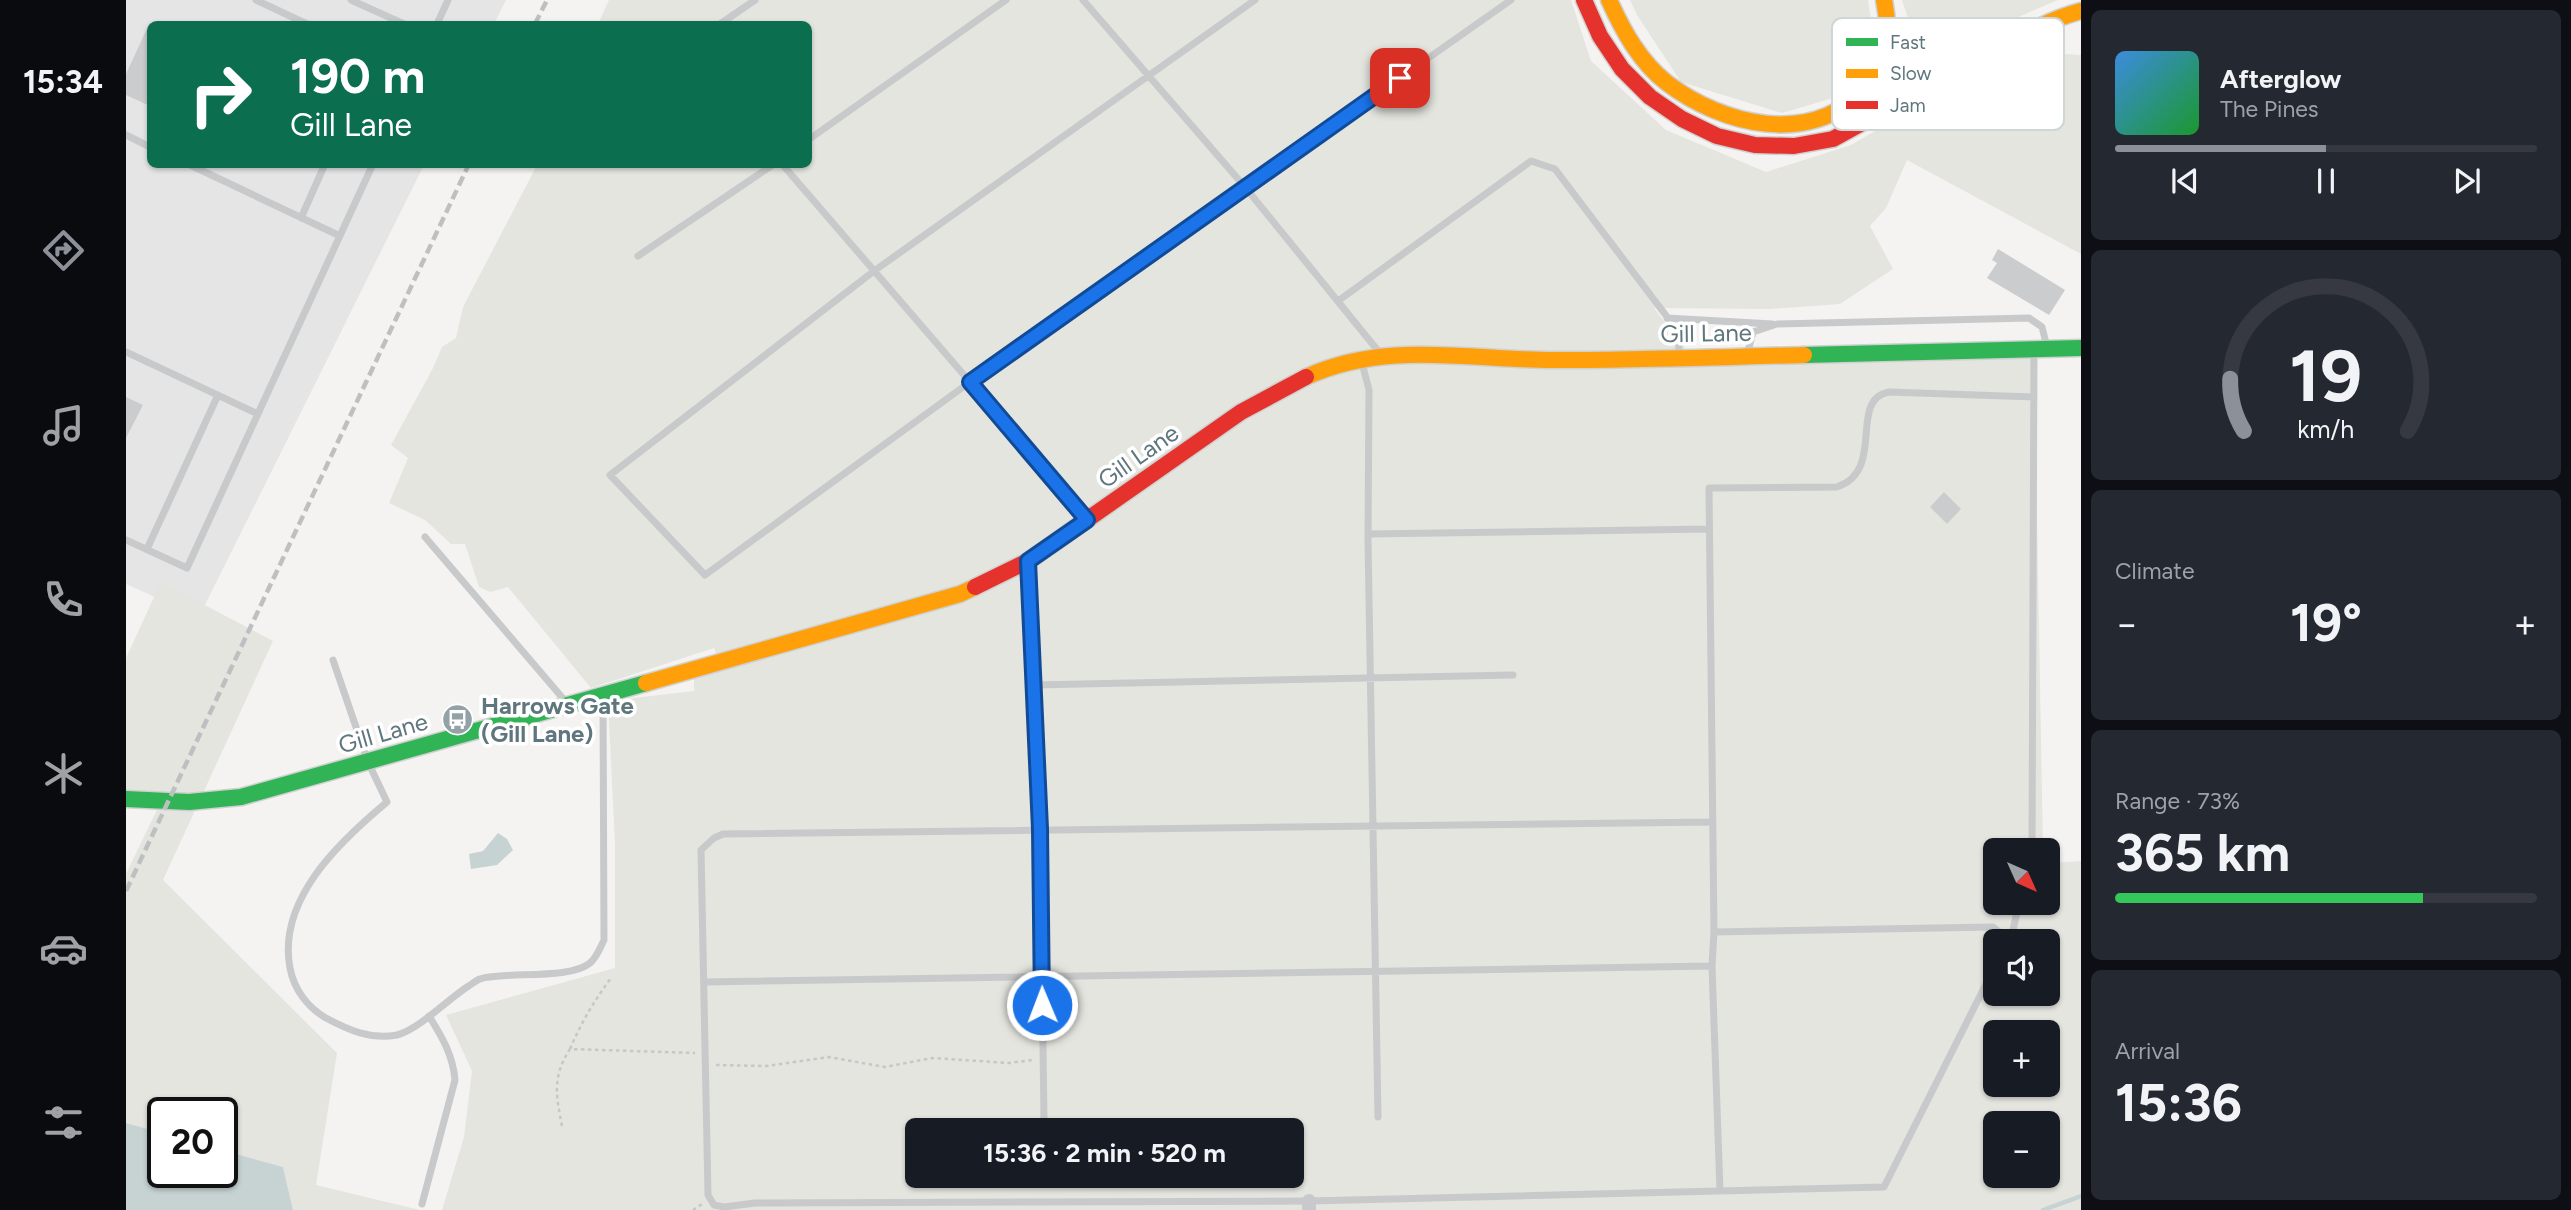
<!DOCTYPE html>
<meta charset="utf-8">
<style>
:root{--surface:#171b24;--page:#242831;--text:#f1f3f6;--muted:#9ea1a6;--line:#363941;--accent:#8c9099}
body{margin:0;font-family:Figtree,sans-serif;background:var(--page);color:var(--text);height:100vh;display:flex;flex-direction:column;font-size:26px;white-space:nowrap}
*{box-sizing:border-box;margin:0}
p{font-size:23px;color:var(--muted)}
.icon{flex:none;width:38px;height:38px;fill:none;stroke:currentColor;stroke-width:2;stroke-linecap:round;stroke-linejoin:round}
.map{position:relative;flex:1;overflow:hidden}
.drawer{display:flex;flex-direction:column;gap:10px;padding:10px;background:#0d0f14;width:490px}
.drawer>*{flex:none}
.top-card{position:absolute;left:21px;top:21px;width:665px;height:147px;border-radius:10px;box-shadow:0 2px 5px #0004;background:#0b6e4f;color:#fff;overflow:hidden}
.needle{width:46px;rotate:135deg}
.controls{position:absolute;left:1857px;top:838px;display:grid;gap:14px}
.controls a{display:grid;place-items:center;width:77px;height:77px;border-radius:10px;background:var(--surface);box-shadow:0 2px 5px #0004;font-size:35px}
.speed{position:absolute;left:21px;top:1097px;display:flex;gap:14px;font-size:35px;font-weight:700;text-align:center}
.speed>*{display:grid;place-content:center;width:91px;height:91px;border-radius:50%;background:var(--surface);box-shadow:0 2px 5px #0004;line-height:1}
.speed .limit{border:4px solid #111;border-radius:10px;background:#fff;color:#111}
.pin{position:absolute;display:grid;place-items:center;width:60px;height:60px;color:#fff;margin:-30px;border-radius:14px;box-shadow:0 4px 10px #0006}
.me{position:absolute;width:77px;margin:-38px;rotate:359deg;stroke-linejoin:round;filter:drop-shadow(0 0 5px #0008)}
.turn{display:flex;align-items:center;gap:24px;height:147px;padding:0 28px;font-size:32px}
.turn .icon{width:91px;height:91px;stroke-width:2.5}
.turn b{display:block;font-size:49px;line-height:60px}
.big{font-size:52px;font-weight:700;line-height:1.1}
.drawer .widget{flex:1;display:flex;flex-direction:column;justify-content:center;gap:10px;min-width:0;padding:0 24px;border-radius:10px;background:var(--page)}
.drawer .dial{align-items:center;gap:0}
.dial svg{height:182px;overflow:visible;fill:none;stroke:var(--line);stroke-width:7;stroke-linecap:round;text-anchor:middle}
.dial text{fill:var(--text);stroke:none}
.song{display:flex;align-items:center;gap:21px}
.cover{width:84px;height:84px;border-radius:10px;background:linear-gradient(135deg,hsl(210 70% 55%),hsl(130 70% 35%))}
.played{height:7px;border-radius:4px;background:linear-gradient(90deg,var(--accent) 50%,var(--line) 50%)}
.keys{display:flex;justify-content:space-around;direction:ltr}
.heat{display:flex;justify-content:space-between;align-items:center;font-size:38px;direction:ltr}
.charge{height:10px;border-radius:5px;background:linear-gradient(90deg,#34c759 73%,var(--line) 0)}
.trip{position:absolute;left:779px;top:1118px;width:399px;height:70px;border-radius:10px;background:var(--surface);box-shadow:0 2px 5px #0004;font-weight:700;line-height:70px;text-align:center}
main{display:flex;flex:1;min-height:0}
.tabs{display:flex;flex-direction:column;width:126px;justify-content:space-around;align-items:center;background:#090b0e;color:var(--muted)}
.tabs .icon{width:49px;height:49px}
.tabs .current{color:var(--accent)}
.tabs b{font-size:32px;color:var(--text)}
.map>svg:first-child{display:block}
.built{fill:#e4e5e4}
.green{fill:#e4e5df;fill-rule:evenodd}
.water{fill:#c7d3d3}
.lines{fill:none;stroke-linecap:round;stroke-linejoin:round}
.stream{stroke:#c7d3d3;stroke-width:4.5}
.building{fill:#cbcccd}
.fast-casing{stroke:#cfd0d0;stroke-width:19}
.slow-casing{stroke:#cfd0d0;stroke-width:19}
.jam-casing{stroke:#cfd0d0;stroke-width:19}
.path{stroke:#c5c7c8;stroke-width:2.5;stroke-dasharray:3.5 3.5;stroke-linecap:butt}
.lane{stroke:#c8c9ca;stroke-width:7}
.street{stroke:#c8c9ca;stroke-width:14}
.fast{stroke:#30b455;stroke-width:16}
.slow{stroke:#ff9f0a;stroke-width:16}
.jam{stroke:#e5322d;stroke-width:16}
.rail{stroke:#bebfc0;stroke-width:4.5;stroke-dasharray:10 5;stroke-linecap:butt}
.route-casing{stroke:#114b97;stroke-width:18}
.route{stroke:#1a73e8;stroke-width:12}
.labels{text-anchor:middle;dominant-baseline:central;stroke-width:7;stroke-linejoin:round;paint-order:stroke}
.street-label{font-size:24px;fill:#5f767d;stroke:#fff}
.poi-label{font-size:24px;font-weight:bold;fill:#5f767d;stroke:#fff;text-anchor:start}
.key{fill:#fff;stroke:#cfd6d8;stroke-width:2}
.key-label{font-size:19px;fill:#5f767d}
</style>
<main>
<nav class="tabs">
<b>15:34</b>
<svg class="icon current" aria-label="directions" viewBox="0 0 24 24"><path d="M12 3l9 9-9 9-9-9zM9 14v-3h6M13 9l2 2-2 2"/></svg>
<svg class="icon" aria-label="music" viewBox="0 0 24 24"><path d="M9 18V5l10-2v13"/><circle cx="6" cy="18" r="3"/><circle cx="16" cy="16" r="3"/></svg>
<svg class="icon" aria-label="phone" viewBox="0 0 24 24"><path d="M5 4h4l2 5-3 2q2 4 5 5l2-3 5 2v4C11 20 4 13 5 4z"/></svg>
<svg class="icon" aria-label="climate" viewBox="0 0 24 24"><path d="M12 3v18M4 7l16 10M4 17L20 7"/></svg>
<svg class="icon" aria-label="car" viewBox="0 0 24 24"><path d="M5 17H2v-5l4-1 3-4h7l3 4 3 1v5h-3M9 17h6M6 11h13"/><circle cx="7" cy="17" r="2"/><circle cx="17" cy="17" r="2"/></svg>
<svg class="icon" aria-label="filters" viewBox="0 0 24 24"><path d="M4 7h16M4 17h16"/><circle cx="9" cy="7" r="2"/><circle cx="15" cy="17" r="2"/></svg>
</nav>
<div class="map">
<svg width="1955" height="1210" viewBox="0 0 1955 1210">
<rect width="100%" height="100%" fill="#f4f3f2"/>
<path class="built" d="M0 0H380L368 24H24V164L298 165 73 617 0 584Z"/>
<path class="green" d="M483 0H1445L1465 61 1540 130 1640 172 1725 145 1887 51 1955 55V254L1781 160 1760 208 1744 226 1767 269 1714 304 1644 309 1528 308 1564 355 1908 348 1917 850H1869V903H1922V863L1955 861V1210H316L338 1137 346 1071 320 1015 489 968V843L482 701 568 691V669L592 658 588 648 465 688 382 587 364 592 353 587 339 544H325L299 520 263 503 282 458 265 445 306 370 316 347 330 338 337 307 411 165 682 164V24H472ZM1869 942H1922V994H1869ZM1869 1032H1922V1085H1869ZM1869 1124H1922V1176H1869ZM791 1130H1166V1176H791Z
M1504 0H1742L1750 53 1721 94 1656 113 1555 82 1511 15Z
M1776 0H1932L1795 58Z
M35 582 147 641 37 880 211 1053 190 1185 294 1210H167L157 1167 96 1150V1113H37V1133L0 1123V874L39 793 0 792V658Z"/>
<path class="water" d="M372 833 381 839 387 850 371 865 345 869 343 854 357 851Z
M0 1123 37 1133V1172H96V1150L157 1167 167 1210H0Z"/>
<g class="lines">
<path class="stream" d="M1917 1210 1955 1196"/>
</g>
<path class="building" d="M24 22V106L0 95V74Z
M1872 249 1939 290 1923 315 1861 278 1871 263 1866 260Z
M0 397 17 405 0 438Z
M1818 492 1835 509 1821 524 1804 507Z"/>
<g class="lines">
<defs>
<path id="fast" d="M1678 355 1955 348
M0 799 63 802 115 797 520 683"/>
<path id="slow" d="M1483 0C1497 31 1514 62 1541 83 1596 125 1685 147 1737 90 1760 65 1765 33 1758 0
M1852 59C1886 41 1918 21 1955 11
M1180 377C1260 340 1343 360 1427 360 1510 360 1594 357 1678 355
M520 683 834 594 849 587"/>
<path id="jam" d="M1458 0 1474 36 1496 69 1524 97 1556 119 1591 136 1629 145 1668 146 1707 139 1852 59
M849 587 902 561 1115 412 1180 377"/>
</defs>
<use href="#fast" class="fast-casing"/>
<use href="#slow" class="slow-casing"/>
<use href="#jam" class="jam-casing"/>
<path class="path" d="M444 1049C455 1023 468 1001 485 978
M590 1065 640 1066 703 1057 759 1067 806 1058 883 1063 906 1060
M436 1126C430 1095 426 1077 444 1049L569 1053
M567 1210 576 1204"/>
<path class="lane" d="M130 0 181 24
M225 0 278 24
M311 24 322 0
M594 24 629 0
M0 135 24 147
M682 140 880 0
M62 164 214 236
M656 164 844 382 1119 187 957 0
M175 218 199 164
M512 256 648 164
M1212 301 1405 161 1429 169 1554 334 1552 356
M1541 318 1646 324
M0 352 132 414
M1253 352 1119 187 1385 0
M1621 355 1627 332 1651 324 1903 318 1916 327 1921 347
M1235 359 1243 390 1242 540 1252 1117
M961 519 844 382 579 575 484 475 748 271 1129 0
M1242 534 1582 529
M299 537 440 702
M0 540 61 568 247 164
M21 549 92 395
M902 563 908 685 1387 675
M207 660 242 762 261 802C213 842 151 900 164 968 168 989 181 1007 200 1018 222 1030 245 1040 271 1035 293 1029 320 1001 341 987 345 985 350 980 354 979 379 971 444 980 464 963 471 957 474 948 478 940L477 697
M908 685 914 829 918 1119
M1586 822 597 834 588 838 575 850 582 1195 588 1205 598 1207 629 1203 1183 1201 1758 1187 1869 966
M1906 850 1908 349
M1588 932 1583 488 1711 487C1761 470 1721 400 1763 392L1908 397
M1881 942 1887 930 1893 903
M1586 966 1594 1191
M578 982 1586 966 1588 932 1867 927 1882 939
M296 1204 329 1080C327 1055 316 1037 303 1016"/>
<path class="street" d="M1183 1201V1210"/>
<use href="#fast" class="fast"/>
<use href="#slow" class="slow"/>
<use href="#jam" class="jam"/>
<path class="rail" d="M409 24 421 0
M0 891 343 164"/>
</g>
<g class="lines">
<defs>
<path id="route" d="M916 1005 914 829 902 561 961 520 844 382 1274 78"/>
</defs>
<use href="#route" class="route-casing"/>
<use href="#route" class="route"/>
</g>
<defs>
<symbol id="bus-disc" viewBox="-11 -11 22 22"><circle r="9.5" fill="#93a2a6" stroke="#fff"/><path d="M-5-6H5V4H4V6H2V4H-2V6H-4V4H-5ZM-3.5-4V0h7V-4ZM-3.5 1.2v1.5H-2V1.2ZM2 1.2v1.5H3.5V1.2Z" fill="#fff"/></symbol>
</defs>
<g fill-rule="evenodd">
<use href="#bus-disc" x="314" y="702" width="35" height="35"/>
</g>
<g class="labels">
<g class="street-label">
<text transform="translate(1580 333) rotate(-1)">Gill Lane</text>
<text transform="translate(1012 456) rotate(-35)">Gill Lane</text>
<text transform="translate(257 733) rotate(-16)">Gill Lane</text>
</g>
<g class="poi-label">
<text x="355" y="705">Harrows Gate<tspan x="355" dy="28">(Gill Lane)</tspan></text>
</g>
</g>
<rect x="1706" y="18" width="232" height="112" rx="10" class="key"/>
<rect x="1720" y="38" width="32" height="8" fill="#30b455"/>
<rect x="1720" y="69" width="32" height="9" fill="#ff9f0a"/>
<rect x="1720" y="101" width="32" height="8" fill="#e5322d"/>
<g class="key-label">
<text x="1764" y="49">Fast</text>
<text x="1764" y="80">Slow</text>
<text x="1764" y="112">Jam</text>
</g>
</svg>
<div class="controls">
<a><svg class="needle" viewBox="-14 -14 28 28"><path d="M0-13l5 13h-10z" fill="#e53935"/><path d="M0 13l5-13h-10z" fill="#9ea1a6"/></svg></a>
<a><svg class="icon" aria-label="sound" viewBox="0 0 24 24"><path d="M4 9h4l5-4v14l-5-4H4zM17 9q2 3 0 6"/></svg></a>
<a>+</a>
<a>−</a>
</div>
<div class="speed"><div class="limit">20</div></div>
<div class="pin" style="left:1274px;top:78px;background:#d93025"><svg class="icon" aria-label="arrive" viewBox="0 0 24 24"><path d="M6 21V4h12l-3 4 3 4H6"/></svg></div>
<svg class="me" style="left:916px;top:1005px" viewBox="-20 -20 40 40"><circle r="17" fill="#1a73e8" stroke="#fff" stroke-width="3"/><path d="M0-11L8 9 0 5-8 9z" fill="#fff"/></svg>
<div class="trip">15:36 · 2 min · 520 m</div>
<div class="top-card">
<div class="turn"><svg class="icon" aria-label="right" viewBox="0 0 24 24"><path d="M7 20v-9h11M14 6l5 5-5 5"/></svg><div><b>190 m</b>Gill Lane</div></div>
</div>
</div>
<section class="drawer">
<div class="widget">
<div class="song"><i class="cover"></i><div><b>Afterglow</b><p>The Pines</p></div></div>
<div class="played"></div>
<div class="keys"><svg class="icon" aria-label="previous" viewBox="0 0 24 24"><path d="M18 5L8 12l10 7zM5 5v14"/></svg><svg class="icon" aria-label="pause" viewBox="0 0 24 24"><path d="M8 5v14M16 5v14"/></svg><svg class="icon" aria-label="next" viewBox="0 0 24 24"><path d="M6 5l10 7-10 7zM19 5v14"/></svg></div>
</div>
<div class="widget dial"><svg viewBox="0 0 100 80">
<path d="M14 69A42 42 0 1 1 86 69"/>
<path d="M14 69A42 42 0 0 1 8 46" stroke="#8c9099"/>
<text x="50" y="56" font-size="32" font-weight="700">19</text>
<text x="50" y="72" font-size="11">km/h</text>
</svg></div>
<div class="widget"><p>Climate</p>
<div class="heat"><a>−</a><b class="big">19°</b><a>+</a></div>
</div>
<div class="widget"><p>Range · 73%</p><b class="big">365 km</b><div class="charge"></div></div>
<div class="widget"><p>Arrival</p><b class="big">15:36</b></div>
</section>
</main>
